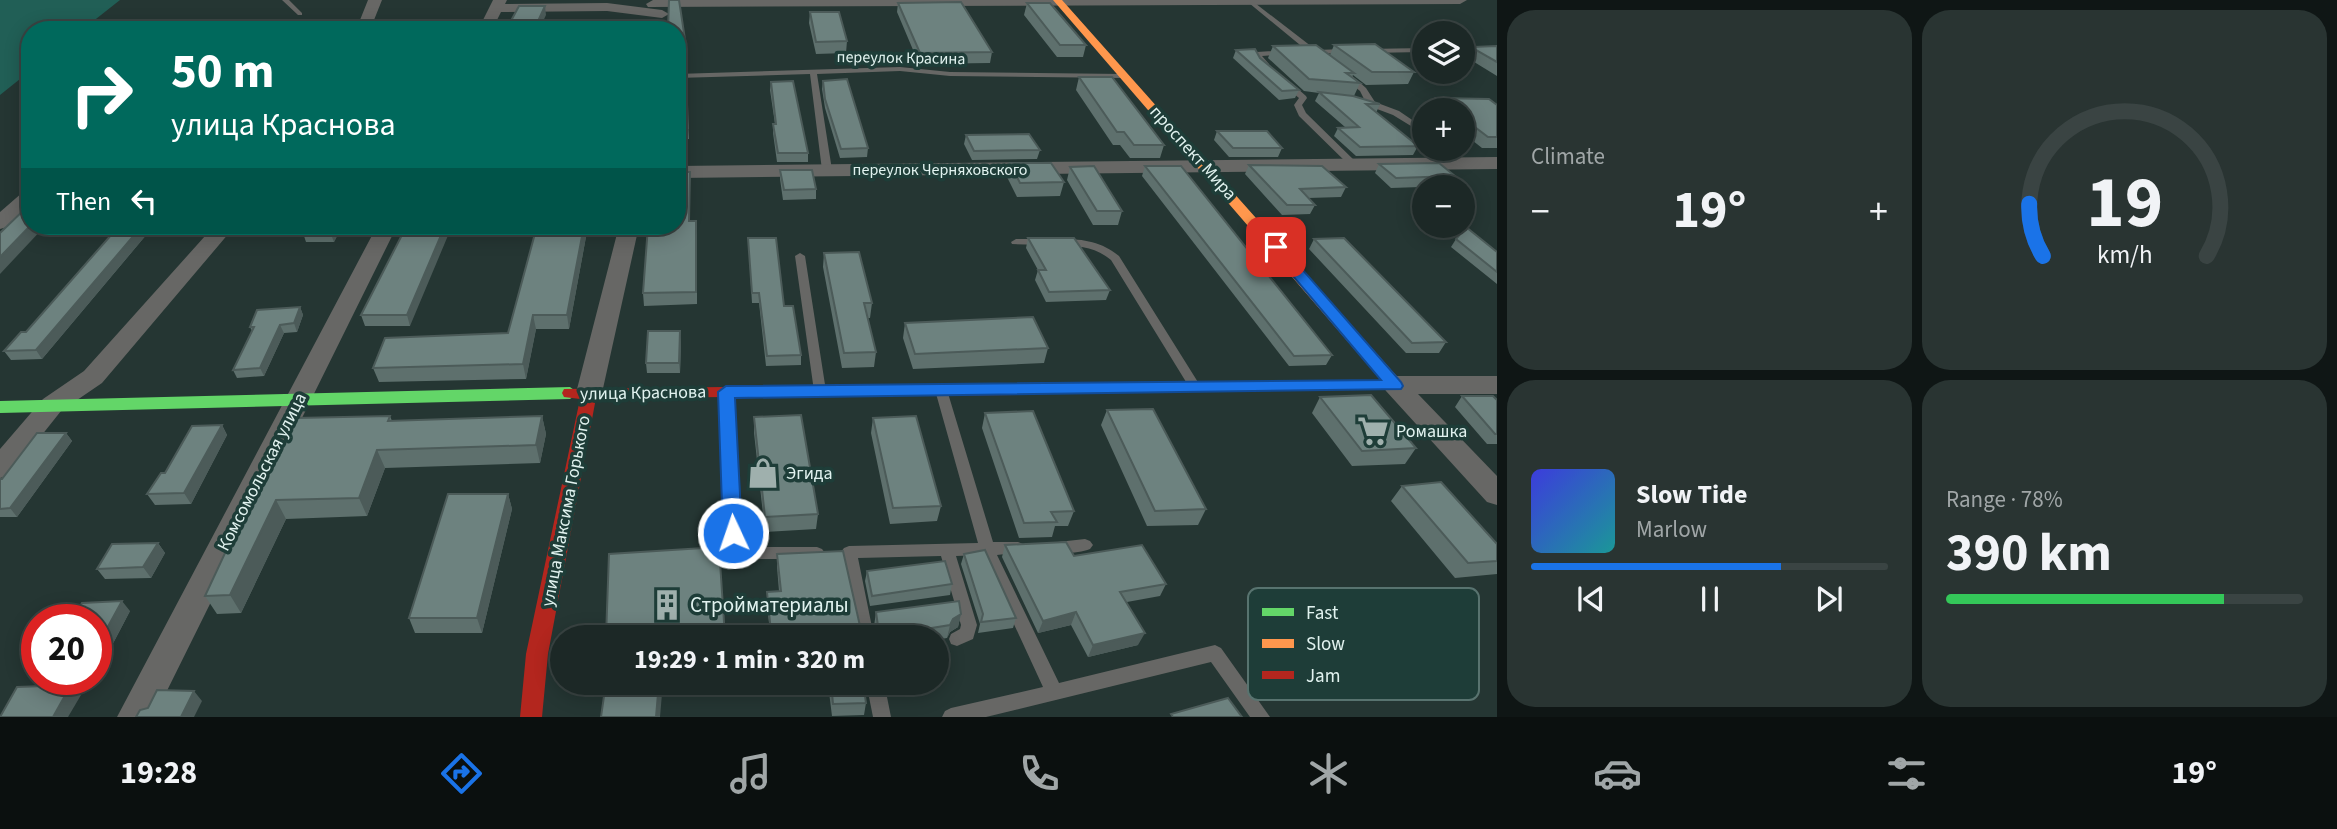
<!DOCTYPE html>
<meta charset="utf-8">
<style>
:root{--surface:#1c2826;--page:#293432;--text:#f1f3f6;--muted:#a0a6a7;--line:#3a4443;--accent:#1a73e8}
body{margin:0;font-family:"Source Sans 3",sans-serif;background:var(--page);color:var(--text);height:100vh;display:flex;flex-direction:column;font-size:26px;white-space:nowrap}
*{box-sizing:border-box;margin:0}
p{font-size:23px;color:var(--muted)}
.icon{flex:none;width:38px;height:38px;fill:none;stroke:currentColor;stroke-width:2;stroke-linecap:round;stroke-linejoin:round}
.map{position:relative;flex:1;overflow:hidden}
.details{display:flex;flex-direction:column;gap:10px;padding:10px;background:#0f1615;width:840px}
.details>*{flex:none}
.banner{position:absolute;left:21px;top:21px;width:665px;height:214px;border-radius:28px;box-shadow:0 4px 18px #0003,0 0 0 2px var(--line);background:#00695c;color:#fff;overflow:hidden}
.tools{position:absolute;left:1412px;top:21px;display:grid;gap:14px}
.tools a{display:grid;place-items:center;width:63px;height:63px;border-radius:50%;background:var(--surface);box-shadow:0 4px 18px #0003,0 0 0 2px var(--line);font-size:35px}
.speed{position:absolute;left:21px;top:604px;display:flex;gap:14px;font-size:35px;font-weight:700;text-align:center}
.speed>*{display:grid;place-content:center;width:91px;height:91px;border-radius:50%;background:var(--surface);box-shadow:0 4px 18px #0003,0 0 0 2px var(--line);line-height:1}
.speed .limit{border:10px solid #d22;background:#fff;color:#111}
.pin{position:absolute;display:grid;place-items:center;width:60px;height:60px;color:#fff;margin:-30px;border-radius:14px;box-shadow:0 4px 10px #0006}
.me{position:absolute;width:77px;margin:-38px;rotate:357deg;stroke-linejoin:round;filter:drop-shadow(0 0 5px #0008)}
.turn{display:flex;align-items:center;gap:24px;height:147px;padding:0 35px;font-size:32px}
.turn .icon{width:91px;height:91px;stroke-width:2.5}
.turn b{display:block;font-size:49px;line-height:60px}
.then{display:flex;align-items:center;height:66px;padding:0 35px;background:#0003;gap:14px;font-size:26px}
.big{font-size:52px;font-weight:700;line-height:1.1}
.details .tile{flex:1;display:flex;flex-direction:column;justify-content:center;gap:10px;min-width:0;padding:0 24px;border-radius:28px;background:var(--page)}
.details .dial{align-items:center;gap:0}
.dial svg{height:182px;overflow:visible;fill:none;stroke:var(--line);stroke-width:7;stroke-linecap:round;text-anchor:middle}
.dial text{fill:var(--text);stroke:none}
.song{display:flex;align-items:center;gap:21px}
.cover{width:84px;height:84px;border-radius:10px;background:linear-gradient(135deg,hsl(240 70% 55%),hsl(180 70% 35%))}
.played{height:7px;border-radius:4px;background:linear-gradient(90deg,var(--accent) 70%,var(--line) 70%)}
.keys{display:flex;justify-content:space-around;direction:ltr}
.heat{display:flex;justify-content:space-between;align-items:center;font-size:38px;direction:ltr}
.charge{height:10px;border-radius:5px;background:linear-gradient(90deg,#34c759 78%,var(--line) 0)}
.details .tiles{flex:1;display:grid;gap:10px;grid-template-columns:repeat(2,1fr)}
.trip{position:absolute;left:550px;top:625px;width:399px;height:70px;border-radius:35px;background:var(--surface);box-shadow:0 4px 18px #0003,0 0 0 2px var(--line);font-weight:700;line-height:70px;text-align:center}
.menu{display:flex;height:112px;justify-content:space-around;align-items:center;background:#0b100f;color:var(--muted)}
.menu .icon{width:49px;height:49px}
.menu .selected{color:var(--accent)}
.menu b{font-size:32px;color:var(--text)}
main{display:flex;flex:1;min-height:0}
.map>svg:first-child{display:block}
.green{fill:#215f56}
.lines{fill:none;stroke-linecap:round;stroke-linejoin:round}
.lane{fill:#676765;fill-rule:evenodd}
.street{fill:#676765;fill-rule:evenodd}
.fast{fill:#63d668;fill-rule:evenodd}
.slow{fill:#ff974d;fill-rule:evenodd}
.jam{fill:#b3261e;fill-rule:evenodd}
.wall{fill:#5e706d}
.shaded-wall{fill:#4c5b59}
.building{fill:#6d827f;stroke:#4c5b59;stroke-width:2}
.route{fill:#1a73e8;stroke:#114b97;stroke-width:2}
.labels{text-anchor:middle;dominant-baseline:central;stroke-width:7;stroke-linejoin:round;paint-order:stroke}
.far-street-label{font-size:16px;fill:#e1f2ef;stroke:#1e3d38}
.street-label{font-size:18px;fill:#e1f2ef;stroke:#1e3d38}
.poi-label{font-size:18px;fill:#e1f2ef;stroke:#1e3d38;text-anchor:start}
.near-poi-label{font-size:21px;fill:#e1f2ef;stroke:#1e3d38;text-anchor:start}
.key{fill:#1e3d38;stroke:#58736f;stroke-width:2}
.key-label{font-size:19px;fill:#e1f2ef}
</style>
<main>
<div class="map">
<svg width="1497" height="717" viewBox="0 0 1497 717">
<rect width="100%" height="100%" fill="#253633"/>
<path class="green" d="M0 0H120L82 30H30V71L0 95Z"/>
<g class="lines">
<path class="lane" d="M282 0H289L302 13V15H298Z
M1251 0 1316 50 1345 49 1349 51 1345 53 1311 54 1249 3V1Z
M1463 47H1468L1469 49 1463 51Z
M1424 48V52L1367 53 1363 51 1367 49Z
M1285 50H1288V54L1262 56 1269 64 1265 66 1253 54 1257 52Z
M900 67 950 72 1123 74 1127 76 1123 78 950 76 900 71 817 74 832 170 827 173 822 170 810 74 677 78V74Z
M1344 74H1350L1366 88 1375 102 1399 111 1424 128V134L1393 115 1361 103V99H1364L1360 91 1344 78Z
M1283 81H1289L1306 96 1307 98 1302 105 1306 113 1358 164V168H1352L1299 116 1294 105 1299 98 1283 85Z
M1442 149H1451L1470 164 1468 166H1462Z
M1016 239H1044L1049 242 1044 245 1012 244 1011 242Z
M1062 239C1084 239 1102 242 1119 256L1201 387 1199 390H1191L1111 260C1094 246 1079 247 1058 244L1057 242Z
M800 253 805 256 826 391 820 395 814 391 795 256Z
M941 386 947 390 993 542H1018L1023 544 1026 548 1023 552 997 555 1059 683 1215 645 1221 648 1270 717H1250L1211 662 986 717H942L945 711 951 708 1043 687 982 555 956 556 977 625 973 639 957 646 951 644 949 639 951 634 960 629 961 625 941 556 858 558 874 637H858L841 552 844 548 849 546 978 543 935 390Z
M727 388 733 392 740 533 744 540 761 547H817L822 549 825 553 822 557 817 559H760L733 548 726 533 721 392Z
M1085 539 1090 541 1093 545 1090 549C1079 553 1060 555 1049 551L1046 547 1049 543Z
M866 682H884L891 717H873Z"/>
<path class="street" d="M368 0H382L370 30H356Z
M493 0H507L505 4 607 3 662 10 669 14 662 18 607 11 501 12 492 30H478Z
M653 0H1467L1460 4 648 7 646 4Z
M1497 157V169L677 178V166Z
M30 190V207L7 227 0 229V212L23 192Z
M214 226H235L102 383 61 411 10 475 0 478V449L43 399 84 371Z
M377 226H397L154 717H117Z
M619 226H639L602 393 598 399 589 402 580 399 576 393Z
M1395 376H1497V394H1418L1497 476V505L1487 502 1386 391 1382 385 1386 379Z"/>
<path class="fast" d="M570 387 578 393 570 399 0 413V401Z"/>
<path class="slow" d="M1053 0H1062L1401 381 1403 385 1401 389 1019 393 1017 389 1025 383 1381 380Z"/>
<path class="jam" d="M1025 383 1033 389 1025 395 596 398 548 654 542 717H520L526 654 580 399 564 397 562 393 564 389Z"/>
</g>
<path class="wall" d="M898 3 992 52 990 63 919 64 897 12Z
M1027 3 1086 45 1083 57H1057L1024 15Z
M810 12 847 41 846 53 816 54 809 23Z
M677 30 686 46V56L684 71H682L683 80 680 104H687L689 139 677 140Z
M1334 45 1414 72 1408 84 1366 85 1353 75 1352 77 1360 83 1354 96 1331 94 1380 104 1376 113 1418 146 1413 155 1356 156 1334 136 1338 128 1345 127 1315 101 1319 93 1304 91 1268 58 1273 46 1330 55Z
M1497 46V76L1466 57 1471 47Z
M1236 50 1260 58 1299 90 1295 98 1279 100 1233 58Z
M1079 77 1164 145 1160 158H1130L1120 145H1113L1076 90Z
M823 81 868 148 867 157 840 158 825 108 822 89Z
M771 82 808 153V162H777L773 133V124H775L770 90Z
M1437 98 1497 105V148H1482L1463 133V110H1434L1432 108Z
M1217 131 1282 148 1278 157H1229L1214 140Z
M966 135 1040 150 1037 159 972 160 964 144Z
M1010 163 1064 182 1060 196 1017 197 1007 177Z
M1379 164 1455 176 1450 186 1391 188 1375 173Z
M1249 165 1346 187 1341 197 1308 198 1315 205 1310 214 1282 215 1245 174Z
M1145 166 1332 355 1326 365 1289 366 1142 176Z
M1070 167 1122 211 1118 225H1093L1067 180Z
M780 170 816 189V199L783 200 780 179Z
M681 172H690V221L697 233V304L644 306 643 293 677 226Z
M231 226H269L265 232H234Z
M307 226H342L334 242H306L303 233Z
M537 226H588L569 329H536L526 379 379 382 373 368 508 333Z
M409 229 410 326H365L361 315Z
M147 234 42 359 11 360 4 351 26 332Z
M748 238 784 306 801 355V365L766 366 759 303H752Z
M1028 238 1110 290 1106 300 1046 302 1035 280 1038 270 1026 248Z
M1314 239 1446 342 1439 353H1406L1309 249Z
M1456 239 1497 252V284L1451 247Z
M824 253 872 303 870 318H868L876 352 874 367 842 368 823 267Z
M300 307 303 315 297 332 284 333 264 376 237 378 233 370 252 331 250 327Z
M905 323 1048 348 1044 363 913 369 903 338Z
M681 341 680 373H647L646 363Z
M1462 396 1497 400V444H1487L1455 407Z
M1320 397 1416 448 1405 464 1352 466 1312 413Z
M1107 410 1206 509 1198 525 1147 526 1101 425Z
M985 413 1074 511 1068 526H1055L1052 537 1019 538 982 428Z
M390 416 392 421 542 416 546 434 540 463 385 468 367 516 286 519 241 613 217 614 205 596 225 554 223 551 246 520Z
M754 417 818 514 816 529 765 532 754 433Z
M873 418 941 506 937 521 890 524 871 433Z
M222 425 227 435 191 504 155 505 147 494 165 473Z
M66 433 72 441 17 517H0V479Z
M1402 486 1497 544V574L1455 578 1391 501Z
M508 494 512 509 482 633H415L409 618Z
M158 543 165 553 151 578 105 579 97 569Z
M1005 545 1074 556 1166 584 1160 596 1127 602 1138 645 1088 657 1071 625 1038 633 1002 557Z
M777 554 860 626H874L876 612 961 614 958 627 950 632 947 638 936 640V637H736L770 632 767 605V592L779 591 777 567Z
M964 554 1016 618 1013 628 978 633 980 624 961 564Z
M867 571 952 584 950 595 870 606 865 581Z
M130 611 108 653 96 654V620Z
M739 682H863L866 703 864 715 832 716 828 684 739 691Z"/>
<path class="shaded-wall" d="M545 6 546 15 539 30H534Z
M322 23 324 30H316Z
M686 46V56L684 71H682L683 80 678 115 677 62Z
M679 152V163L677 164V153Z
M30 226H45L0 274V257Z
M142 226 147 234 42 359 36 350Z
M263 226H269L265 232Z
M333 226H342L334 242 330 232Z
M445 226H452L410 326 407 315Z
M584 226H588L569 329 567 315Z
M300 307 303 315 297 332 294 323Z
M533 315 536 329 526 379 523 364Z
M280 325 284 333 264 376 260 368Z
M680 331 681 341 680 373 679 363Z
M542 416 546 434 540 463 536 445Z
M222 425 227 435 191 504 184 493Z
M66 433 72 441 17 517 10 508Z
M377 450 385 468 367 516 359 498Z
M508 494 512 509 482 633 477 618Z
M276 500 286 519 241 613 230 595Z
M158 543 165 553 151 578 143 567Z
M122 601 130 611 108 653 99 643Z
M1076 612 1071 625 1038 633 1043 621Z
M961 614 958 627 950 632 947 638 950 625 953 619Z
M1145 633 1138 645 1088 657 1093 645Z
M659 682H663L660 717H656Z
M71 685 81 695 68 717H53Z
M194 691 202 701 194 717H181Z"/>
<path class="building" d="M669 0H679L686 46 684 61 677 62V30H668Z
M961 2 992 52 920 53 898 3Z
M1027 3H1050L1086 45H1060Z
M519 6H545L534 30H506Z
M810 12H839L847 41 816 42Z
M297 23H322L316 30H292Z
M592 25H624L623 30H591Z
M1375 44 1414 72H1372L1334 45Z
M1316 45 1354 73H1346L1360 83 1309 79 1273 46Z
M1497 46V62L1471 47Z
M1255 49 1260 58 1299 90 1282 91 1236 50Z
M677 69 682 70 678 104H687L688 128 677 129Z
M1079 77H1112L1164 145H1134L1124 132H1117Z
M847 79 868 148 841 149 825 99 823 81Z
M793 81 808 153H778L773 124H776L771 82Z
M1319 92 1353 96 1380 104H1366L1418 146 1360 147 1338 128 1359 127Z
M1437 98 1489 99 1497 105V137H1488L1463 118V110H1453Z
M1217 131H1267L1282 148H1233Z
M1029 134 1040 150 974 151 966 135Z
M1010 163H1051L1064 182 1020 183Z
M1439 163 1455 176 1396 178 1379 164Z
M1249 165 1322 166 1346 187 1300 189 1315 205H1287Z
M1094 166 1122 211H1097L1070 167Z
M1145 166H1181L1332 355 1294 356Z
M677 169 681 172H690L689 221H696V292L643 293 648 226H677Z
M780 170H812L816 189 784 190Z
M30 204V226L0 257V233Z
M119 226H142L36 350 4 351 21 332H26Z
M307 226H333L330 232 303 233Z
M411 226H445L407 315H361L405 229H409Z
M537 226H584L567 315H533L523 364 373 368 385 338 508 333Z
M1466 227 1497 252V272L1456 239Z
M748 238H776L784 306H793L801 355 767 356 759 293H752Z
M1028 238H1074L1110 290 1049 292 1038 270H1046Z
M1344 238 1446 342 1412 343 1314 239Z
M859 252 872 303H864L876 352 844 353 824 253Z
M300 307 294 323 280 325 260 368 233 370 254 327H250L257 310Z
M1033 317 1048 348 915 354 905 323Z
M648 331H680L679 363H646Z
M1371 395 1416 448 1362 451 1320 397Z
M1462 396H1493L1497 400V434H1495Z
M1153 409 1206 509 1155 511 1107 410Z
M1033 411 1074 511 1051 512 1057 522 1024 523 985 413Z
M801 415 818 514 765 517 754 417Z
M390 416 388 421 542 416 536 445 377 450 359 498 276 500 230 595 205 596 226 551H223L239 520H246L296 418Z
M916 416 941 506 893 508 873 418Z
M222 425 184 493 147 494 161 473H165L192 426Z
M37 433H66L10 508 0 509V479H2Z
M1441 482 1497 544V561L1468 563 1402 486Z
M448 494H508L477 618H409Z
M1066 542 1074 556 1142 545 1166 584 1120 592 1145 633 1093 645 1076 612 1043 621 1005 545Z
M158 543 143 567 97 569 112 544Z
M719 547 725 637H606L609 554Z
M985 550 1016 618 981 622 983 614 964 554Z
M843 551 860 626H878L876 612 959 601 961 614 953 619 950 625 876 637H736V635L771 632 767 592 781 591 777 554Z
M945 561 952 584 872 596 867 571Z
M122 601 99 643H96V620H72L82 603Z
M606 682H659L656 717H601Z
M831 682H863L866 703 833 704Z
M71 685 53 717H0L17 687Z
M157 690 194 691 181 717H136L140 710 148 708Z
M1228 698 1242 717H1173L1171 714Z"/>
<path class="route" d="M1276 243 1280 244 1401 382 1403 386 1401 389 735 398 742 533 740 539 733 541 726 539 723 533 718 392 726 386 1381 380 1271 250 1269 247Z"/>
<defs>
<symbol id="supermarket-bare" viewBox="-9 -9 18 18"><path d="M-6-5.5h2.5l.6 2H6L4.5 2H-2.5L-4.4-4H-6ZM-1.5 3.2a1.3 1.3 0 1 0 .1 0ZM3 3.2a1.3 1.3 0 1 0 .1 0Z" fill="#9fb0ad" stroke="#1e3d38" stroke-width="2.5" paint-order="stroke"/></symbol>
<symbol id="shop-bare" viewBox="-9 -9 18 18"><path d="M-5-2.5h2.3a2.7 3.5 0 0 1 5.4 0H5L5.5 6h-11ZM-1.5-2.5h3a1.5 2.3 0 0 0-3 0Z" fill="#9fb0ad" stroke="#1e3d38" stroke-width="2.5" paint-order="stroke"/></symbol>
<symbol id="building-bare" viewBox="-9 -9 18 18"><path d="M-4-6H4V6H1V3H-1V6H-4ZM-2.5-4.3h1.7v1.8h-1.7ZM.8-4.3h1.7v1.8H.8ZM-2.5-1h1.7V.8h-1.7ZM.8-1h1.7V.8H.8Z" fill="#9fb0ad" stroke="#1e3d38" stroke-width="2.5" paint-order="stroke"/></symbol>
</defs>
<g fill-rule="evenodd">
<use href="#supermarket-bare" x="1351" y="409" width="44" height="44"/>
<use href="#shop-bare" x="741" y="451" width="44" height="44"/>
<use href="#building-bare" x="645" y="583" width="44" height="44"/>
</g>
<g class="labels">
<g class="far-street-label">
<text transform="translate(901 58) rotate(1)">переулок Красина</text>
<text x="940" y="170">переулок Черняховского</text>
</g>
<g class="street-label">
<text transform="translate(1193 153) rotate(48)">проспект Мира</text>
<text transform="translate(643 393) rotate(-1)">улица Краснова</text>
<text transform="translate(262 472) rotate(-63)">Комсомольская улица</text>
<text transform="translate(566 511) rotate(-79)">улица Максима Горького</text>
</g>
<g class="poi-label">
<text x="1396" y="431">Ромашка</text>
<text x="786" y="473">Эгида</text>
</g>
<g class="near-poi-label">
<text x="690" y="605">Стройматериалы</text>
</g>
</g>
<rect x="1248" y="588" width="231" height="112" rx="10" class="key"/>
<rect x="1262" y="608" width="32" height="8" fill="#63d668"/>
<rect x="1262" y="639" width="32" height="9" fill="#ff974d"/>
<rect x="1262" y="671" width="32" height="8" fill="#b3261e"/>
<g class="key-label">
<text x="1306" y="619">Fast</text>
<text x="1306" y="650">Slow</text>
<text x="1306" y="682">Jam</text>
</g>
</svg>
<div class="tools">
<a><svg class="icon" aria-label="layers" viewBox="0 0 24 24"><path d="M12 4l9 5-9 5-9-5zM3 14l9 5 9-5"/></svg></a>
<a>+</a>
<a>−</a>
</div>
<div class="speed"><div class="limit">20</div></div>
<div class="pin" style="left:1276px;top:247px;background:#d93025"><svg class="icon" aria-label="arrive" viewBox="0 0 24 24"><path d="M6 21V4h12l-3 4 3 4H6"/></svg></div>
<svg class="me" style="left:733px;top:533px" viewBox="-20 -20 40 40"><circle r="17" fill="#1a73e8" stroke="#fff" stroke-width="3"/><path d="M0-11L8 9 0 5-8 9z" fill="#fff"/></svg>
<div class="trip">19:29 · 1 min · 320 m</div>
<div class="banner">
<div class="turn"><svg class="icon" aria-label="right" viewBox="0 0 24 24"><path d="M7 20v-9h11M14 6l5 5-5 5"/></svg><div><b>50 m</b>улица Краснова</div></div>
<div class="then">Then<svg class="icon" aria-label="left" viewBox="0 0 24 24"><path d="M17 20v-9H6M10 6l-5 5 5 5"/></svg></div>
</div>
</div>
<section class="details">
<div class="tiles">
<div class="tile"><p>Climate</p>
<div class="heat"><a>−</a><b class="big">19°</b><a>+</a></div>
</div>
<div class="tile dial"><svg viewBox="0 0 100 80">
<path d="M14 69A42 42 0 1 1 86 69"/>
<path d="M14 69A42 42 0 0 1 8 46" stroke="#1a73e8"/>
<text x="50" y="56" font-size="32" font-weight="700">19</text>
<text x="50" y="72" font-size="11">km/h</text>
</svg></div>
<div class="tile">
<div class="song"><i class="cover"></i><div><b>Slow Tide</b><p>Marlow</p></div></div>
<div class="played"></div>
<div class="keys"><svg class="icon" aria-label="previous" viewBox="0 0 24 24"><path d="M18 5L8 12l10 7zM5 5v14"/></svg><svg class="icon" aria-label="pause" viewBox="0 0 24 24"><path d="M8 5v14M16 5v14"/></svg><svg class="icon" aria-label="next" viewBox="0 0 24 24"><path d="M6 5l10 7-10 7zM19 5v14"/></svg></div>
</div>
<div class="tile"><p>Range · 78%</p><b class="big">390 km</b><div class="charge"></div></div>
</div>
</section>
</main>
<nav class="menu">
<b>19:28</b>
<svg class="icon selected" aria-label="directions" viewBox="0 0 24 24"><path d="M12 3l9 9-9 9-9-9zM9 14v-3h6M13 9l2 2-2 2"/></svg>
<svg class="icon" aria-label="music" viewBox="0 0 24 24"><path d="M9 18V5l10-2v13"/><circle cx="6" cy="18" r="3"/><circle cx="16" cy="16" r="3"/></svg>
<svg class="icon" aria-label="phone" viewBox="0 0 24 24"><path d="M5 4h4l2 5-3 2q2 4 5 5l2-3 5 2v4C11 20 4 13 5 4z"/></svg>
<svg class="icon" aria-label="climate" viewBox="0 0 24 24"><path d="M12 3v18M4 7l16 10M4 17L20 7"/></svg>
<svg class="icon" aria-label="car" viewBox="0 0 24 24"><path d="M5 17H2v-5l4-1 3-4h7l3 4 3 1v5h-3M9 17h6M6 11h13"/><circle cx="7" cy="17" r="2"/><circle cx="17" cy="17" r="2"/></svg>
<svg class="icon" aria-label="filters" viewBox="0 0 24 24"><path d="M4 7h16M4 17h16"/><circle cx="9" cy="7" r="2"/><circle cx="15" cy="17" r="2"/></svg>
<b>19°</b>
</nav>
